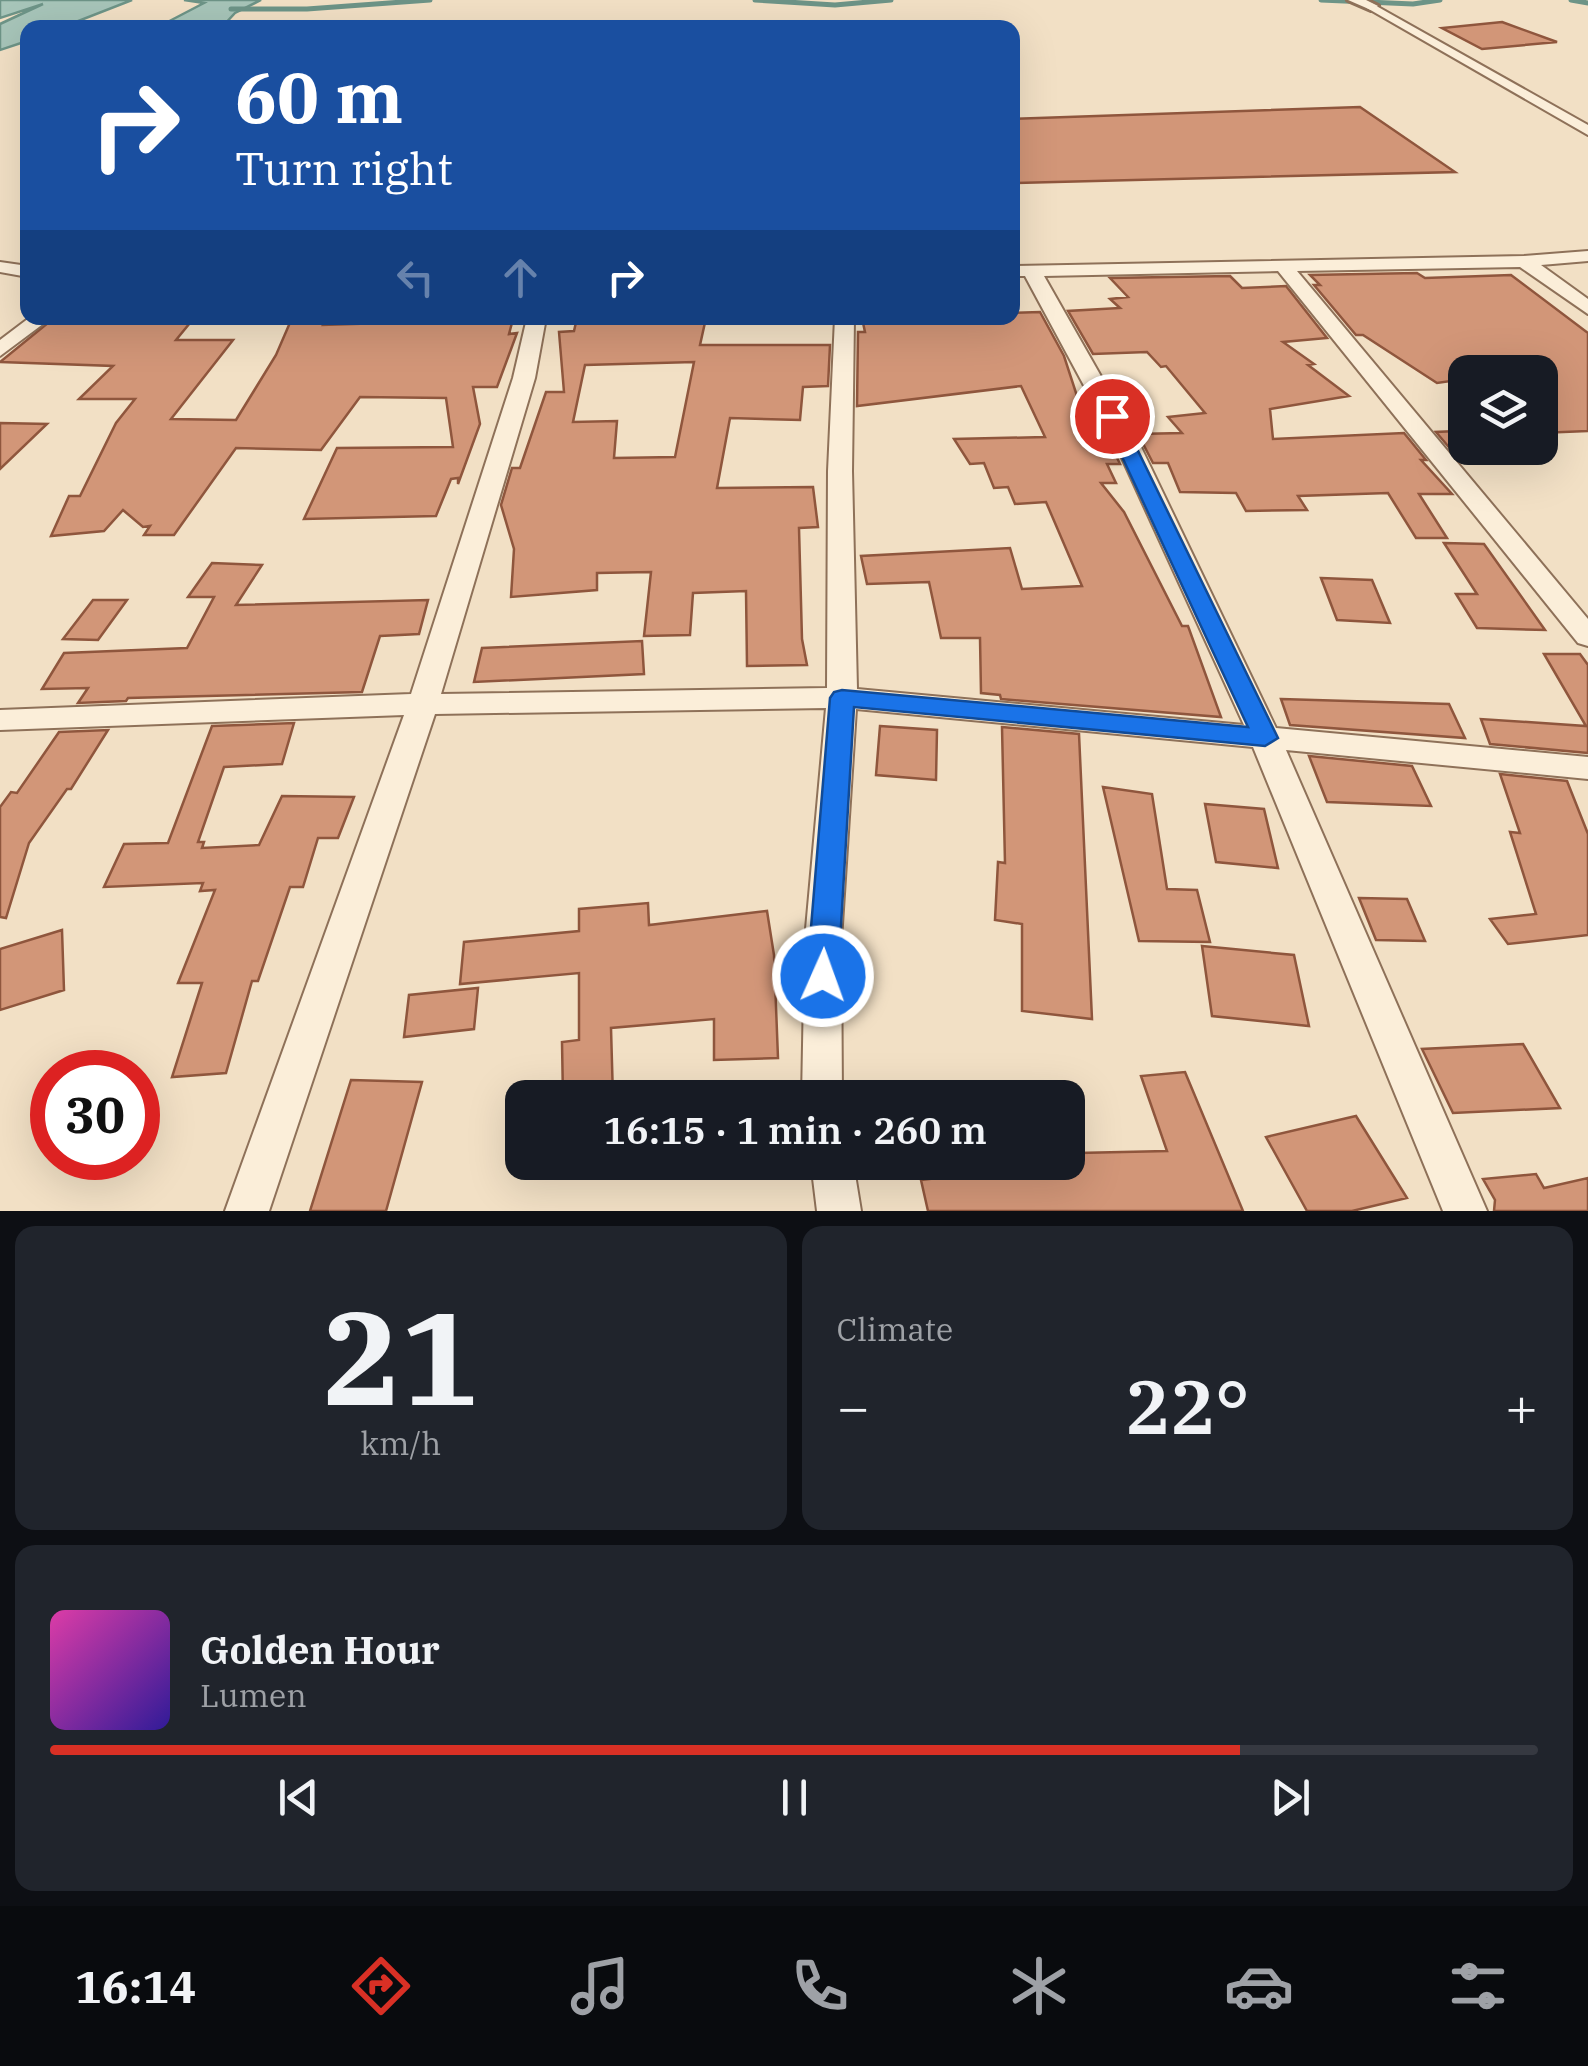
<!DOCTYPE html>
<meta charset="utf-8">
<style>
:root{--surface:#171b24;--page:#20242c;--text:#f1f3f6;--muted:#9ea1a6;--line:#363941;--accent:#d93025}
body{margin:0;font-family:"IBM Plex Serif",serif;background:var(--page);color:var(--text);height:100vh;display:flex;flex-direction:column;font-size:38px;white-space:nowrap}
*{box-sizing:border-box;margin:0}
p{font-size:32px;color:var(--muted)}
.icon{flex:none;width:55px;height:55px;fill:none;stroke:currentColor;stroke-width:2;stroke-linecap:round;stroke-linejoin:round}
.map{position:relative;height:1211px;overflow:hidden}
.panel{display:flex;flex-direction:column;gap:15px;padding:15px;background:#0d0f14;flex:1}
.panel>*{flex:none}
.top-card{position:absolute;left:20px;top:20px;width:1000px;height:305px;border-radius:20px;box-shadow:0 10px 40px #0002;background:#1a4fa0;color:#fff;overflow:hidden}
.buttons{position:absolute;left:1448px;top:355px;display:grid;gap:20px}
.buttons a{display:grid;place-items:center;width:110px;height:110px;border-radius:20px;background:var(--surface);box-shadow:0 10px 40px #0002;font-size:50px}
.speed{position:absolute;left:30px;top:1050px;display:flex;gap:20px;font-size:50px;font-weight:700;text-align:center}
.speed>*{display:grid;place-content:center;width:130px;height:130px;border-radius:50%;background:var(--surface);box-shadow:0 10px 40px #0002;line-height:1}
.speed .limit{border:15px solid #d22;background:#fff;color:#111}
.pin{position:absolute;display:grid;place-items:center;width:85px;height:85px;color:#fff;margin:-42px;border:5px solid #fff;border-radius:50%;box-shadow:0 2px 10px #0007}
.me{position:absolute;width:110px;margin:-55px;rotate:2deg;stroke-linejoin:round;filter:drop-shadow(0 0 8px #0008)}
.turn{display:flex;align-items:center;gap:35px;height:210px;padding:0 50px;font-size:45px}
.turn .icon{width:130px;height:130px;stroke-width:2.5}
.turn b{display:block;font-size:70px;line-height:85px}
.lanes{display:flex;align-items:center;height:95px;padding:0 50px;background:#0003;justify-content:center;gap:50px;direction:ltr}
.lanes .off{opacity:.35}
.big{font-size:75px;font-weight:600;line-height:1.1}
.panel .card{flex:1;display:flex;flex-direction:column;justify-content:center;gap:15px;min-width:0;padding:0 35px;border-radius:20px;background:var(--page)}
.panel .dial{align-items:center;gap:0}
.dial b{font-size:130px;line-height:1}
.song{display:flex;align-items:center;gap:30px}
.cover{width:120px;height:120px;border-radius:15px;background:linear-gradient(135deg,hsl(320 70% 55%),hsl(250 70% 35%))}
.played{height:10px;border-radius:5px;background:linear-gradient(90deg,var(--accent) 80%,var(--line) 80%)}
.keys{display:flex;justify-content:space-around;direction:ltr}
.heat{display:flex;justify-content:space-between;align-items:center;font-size:55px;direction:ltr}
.panel .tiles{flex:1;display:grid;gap:15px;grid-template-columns:1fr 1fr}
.card:last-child{grid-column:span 2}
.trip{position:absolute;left:505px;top:1080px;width:580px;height:100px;border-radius:20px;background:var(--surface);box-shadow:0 10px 40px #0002;font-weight:600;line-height:100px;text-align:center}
.dock{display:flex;height:160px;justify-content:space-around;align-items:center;background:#090b0e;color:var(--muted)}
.dock .icon{width:70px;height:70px}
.dock .active{color:var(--accent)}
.dock b{font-size:45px;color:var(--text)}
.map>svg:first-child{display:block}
.water{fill:#a7c5b9;stroke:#6d9487;stroke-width:2.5}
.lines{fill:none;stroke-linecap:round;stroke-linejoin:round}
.stream{stroke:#6d9487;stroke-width:5}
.building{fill:#d29678;stroke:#8f563d;stroke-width:2.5;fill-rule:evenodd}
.minor-casing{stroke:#8e7159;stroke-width:4}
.tertiary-casing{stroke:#8e7159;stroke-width:6}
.minor{fill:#fbeed9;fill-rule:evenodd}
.tertiary{fill:#fbeed9;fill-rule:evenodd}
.route{fill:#1a73e8;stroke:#114b97;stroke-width:2.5}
</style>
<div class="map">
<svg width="1588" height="1211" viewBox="0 0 1588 1211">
<rect width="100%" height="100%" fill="#f2e0c5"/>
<path class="water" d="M0 0H132L63 27 28 28 27 41 0 50V24L43 4 0 18Z
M184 0H261L235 13 222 27H158L204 3Z"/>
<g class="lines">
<path class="stream" d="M755 0 835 5 891 0
M1321 0 1413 4 1440 0
M1571 0 1588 3
M231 9H307L430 0"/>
</g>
<path class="building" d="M1502 22 1557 42 1482 49 1442 28Z
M1360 107 1455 172 1012 183V119Z
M1417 273 1425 278 1511 275 1588 333V431L1540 433V372H1465V379L1437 383 1363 335H1356L1314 285H1320L1310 275Z
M1230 276 1242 288 1286 286 1327 338 1283 342 1314 364 1308 365 1349 396 1270 409 1273 439 1404 433 1426 460H1421L1452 494H1419L1447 538H1416L1388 493 1298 496 1307 510 1246 511 1236 493 1180 492 1168 463H1153L1138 434 1182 433 1168 417 1205 413 1166 366 1161 367 1147 352 1093 354 1068 311 1120 308 1110 299 1128 297 1110 278Z
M1040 312 1064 356 1090 436 1106 435 1120 464H1107L1116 483H1101L1124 512 1182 626H1188L1221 717 1001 699 1000 695 981 693 980 638H941L929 582 867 584 861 556 1010 548 1022 589 1082 586 1046 502 1015 504 1008 487 994 488 984 463 970 464 954 439 1045 437 1021 386 857 406 858 332H865L862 318H1012V313Z
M54 318H194L176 340H233L171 419 236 420 276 355 292 318H326L323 325 513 319 509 334 517 333 497 387H473L480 424 458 484V478L451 479 436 516 304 519 337 448 453 447 446 398 360 397 321 450 236 448 174 535H144L150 526 143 527 123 510 104 531 51 536 69 496H80L116 423 135 399H79L113 366 0 362Z
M577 318H706L700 345H830L828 386 803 387 800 420 730 418 717 488 813 487 818 527 799 528 802 639 807 665 747 666 746 591 693 593 690 635 644 636 651 572 597 573V590L511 597 514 549 501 505 512 468H520L546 392H564L559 332 574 331ZM694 362 675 457 614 458 617 421 573 422 585 365Z
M0 423 47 424 0 469Z
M1457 431 1465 440V448H1473L1483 458 1459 459 1436 432Z
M1444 543 1484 544 1545 630 1477 628 1456 594H1477Z
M212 563 262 565 236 605 428 600 419 634 380 636 362 692 128 698 126 701 78 703 88 688 42 689 64 653 187 648 214 597H188Z
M1321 578 1372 580 1390 623 1337 620Z
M93 600H127L98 640 63 639Z
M642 641 644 674 474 682 482 648Z
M1544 654H1580L1588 665V753L1490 744 1481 719 1586 726Z
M1281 699 1449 704 1465 738 1290 725Z
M294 723 282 764 224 767 198 842H204L202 848 259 845 282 796 354 797 338 838H318L303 887H290L258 981H252L226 1073 172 1077 202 983H178L215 890 200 891 203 883 104 887 124 844 168 843 212 726Z
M880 726 937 730 936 780 876 775Z
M1002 727 1079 734 1092 1019 1022 1011V924L995 920 998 862 1005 863Z
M108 730 71 789H67L29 843 6 918 0 917V807L11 792 17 793 59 732Z
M1309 756 1412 766 1431 806 1327 802Z
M1500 774 1567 781 1588 834V935L1508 944 1490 919 1536 914 1510 832 1520 833Z
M1103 787 1152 794 1167 889 1197 890 1210 942 1139 941Z
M1205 804 1264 809 1278 868 1216 862Z
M1359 898 1407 899 1425 941 1376 940Z
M648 903 649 925 767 911 774 955 778 1058 714 1060V1019L611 1028 613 1098H563L562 1042 579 1040V973L460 984 464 942 579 931V909Z
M62 930 64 990 0 1010V949Z
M1202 946 1294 955 1309 1026 1212 1016Z
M478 988 474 1029 404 1037 409 995Z
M1523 1044 1560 1108 1453 1113 1422 1049Z
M1185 1072 1243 1211H928L921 1180 1068 1162 1079 1160 1078 1153 1167 1151 1141 1076Z
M351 1080 422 1082 386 1211H310Z
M1356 1116 1407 1198 1352 1211H1307L1266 1137Z
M1536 1174 1544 1188 1588 1178V1211H1494L1495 1200 1483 1179Z"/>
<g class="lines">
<defs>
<path id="minor" d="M1371 3 1588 125V135L1367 8Z
M1588 251V261L1541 265 1588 299V314L1520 267 1297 271 1588 619V646L1578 643 1278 271 1044 276 1140 445 1276 728 1588 757V779L1286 750 1487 1211H1443L1253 747 856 709 841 940 842 1098H802L805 940 826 708 435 714 269 1211H225L404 715 0 730V710L411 694 513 378 527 318H546L535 378 441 694 827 688 828 471 835 318H854L852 471 857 689 1244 725 1116 445 1025 276H1012V266L1524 256Z
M0 262 28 266V277L0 272Z
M29 318H51L0 356V340Z
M811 1162H853L861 1211H817Z"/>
<path id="tertiary" d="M1348 0H1366L1378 6 1371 10Z"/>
</defs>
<use href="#minor" class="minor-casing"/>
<use href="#tertiary" class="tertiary-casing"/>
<use href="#minor" class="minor"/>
<use href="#tertiary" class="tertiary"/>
</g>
<path class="route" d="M1112 411 1121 416 1278 738 1265 746 854 707 838 976 834 986 823 989 812 986 807 976 830 698 834 692 842 690 1248 727 1103 416Z"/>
</svg>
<div class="buttons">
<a><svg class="icon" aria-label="layers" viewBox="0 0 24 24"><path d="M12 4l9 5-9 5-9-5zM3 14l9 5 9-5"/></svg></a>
</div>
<div class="speed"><div class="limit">30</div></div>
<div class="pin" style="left:1112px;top:416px;background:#d93025"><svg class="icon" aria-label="arrive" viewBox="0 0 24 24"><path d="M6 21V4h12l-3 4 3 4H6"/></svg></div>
<svg class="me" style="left:823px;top:976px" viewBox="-20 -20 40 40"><circle r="17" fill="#1a73e8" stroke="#fff" stroke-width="3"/><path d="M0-11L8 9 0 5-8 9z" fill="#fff"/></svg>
<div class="trip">16:15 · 1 min · 260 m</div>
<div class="top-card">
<div class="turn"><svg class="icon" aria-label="right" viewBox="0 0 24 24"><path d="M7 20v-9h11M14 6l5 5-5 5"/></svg><div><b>60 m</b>Turn right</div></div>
<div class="lanes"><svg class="icon off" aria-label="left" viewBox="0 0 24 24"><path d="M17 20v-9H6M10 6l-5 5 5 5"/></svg><svg class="icon off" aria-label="ahead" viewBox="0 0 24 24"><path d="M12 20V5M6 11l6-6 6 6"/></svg><svg class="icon" aria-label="right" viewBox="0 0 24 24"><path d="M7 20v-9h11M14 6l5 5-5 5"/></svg></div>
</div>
</div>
<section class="panel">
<div class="tiles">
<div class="card dial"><b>21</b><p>km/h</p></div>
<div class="card"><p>Climate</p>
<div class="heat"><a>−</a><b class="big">22°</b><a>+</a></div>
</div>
<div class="card">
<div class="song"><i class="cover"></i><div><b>Golden Hour</b><p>Lumen</p></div></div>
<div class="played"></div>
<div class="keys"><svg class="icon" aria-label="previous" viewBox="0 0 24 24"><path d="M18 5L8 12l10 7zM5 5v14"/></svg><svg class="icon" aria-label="pause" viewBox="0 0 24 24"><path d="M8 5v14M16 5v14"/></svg><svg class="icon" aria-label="next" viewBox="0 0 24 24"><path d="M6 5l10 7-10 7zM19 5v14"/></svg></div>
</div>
</div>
</section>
<nav class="dock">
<b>16:14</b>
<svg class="icon active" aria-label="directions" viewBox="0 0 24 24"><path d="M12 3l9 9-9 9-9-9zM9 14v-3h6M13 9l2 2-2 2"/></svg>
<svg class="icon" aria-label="music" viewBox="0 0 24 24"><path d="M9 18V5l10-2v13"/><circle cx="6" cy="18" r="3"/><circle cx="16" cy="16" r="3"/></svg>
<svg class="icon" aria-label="phone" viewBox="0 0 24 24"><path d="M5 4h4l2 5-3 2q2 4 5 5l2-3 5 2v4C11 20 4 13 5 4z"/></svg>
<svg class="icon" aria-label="climate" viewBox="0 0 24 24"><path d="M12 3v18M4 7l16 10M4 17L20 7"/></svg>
<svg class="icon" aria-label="car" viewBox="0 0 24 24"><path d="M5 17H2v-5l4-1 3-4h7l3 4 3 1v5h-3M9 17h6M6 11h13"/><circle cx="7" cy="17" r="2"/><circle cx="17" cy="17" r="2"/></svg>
<svg class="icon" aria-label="filters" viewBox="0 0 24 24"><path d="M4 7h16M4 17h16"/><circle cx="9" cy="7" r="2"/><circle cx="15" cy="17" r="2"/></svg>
</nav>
